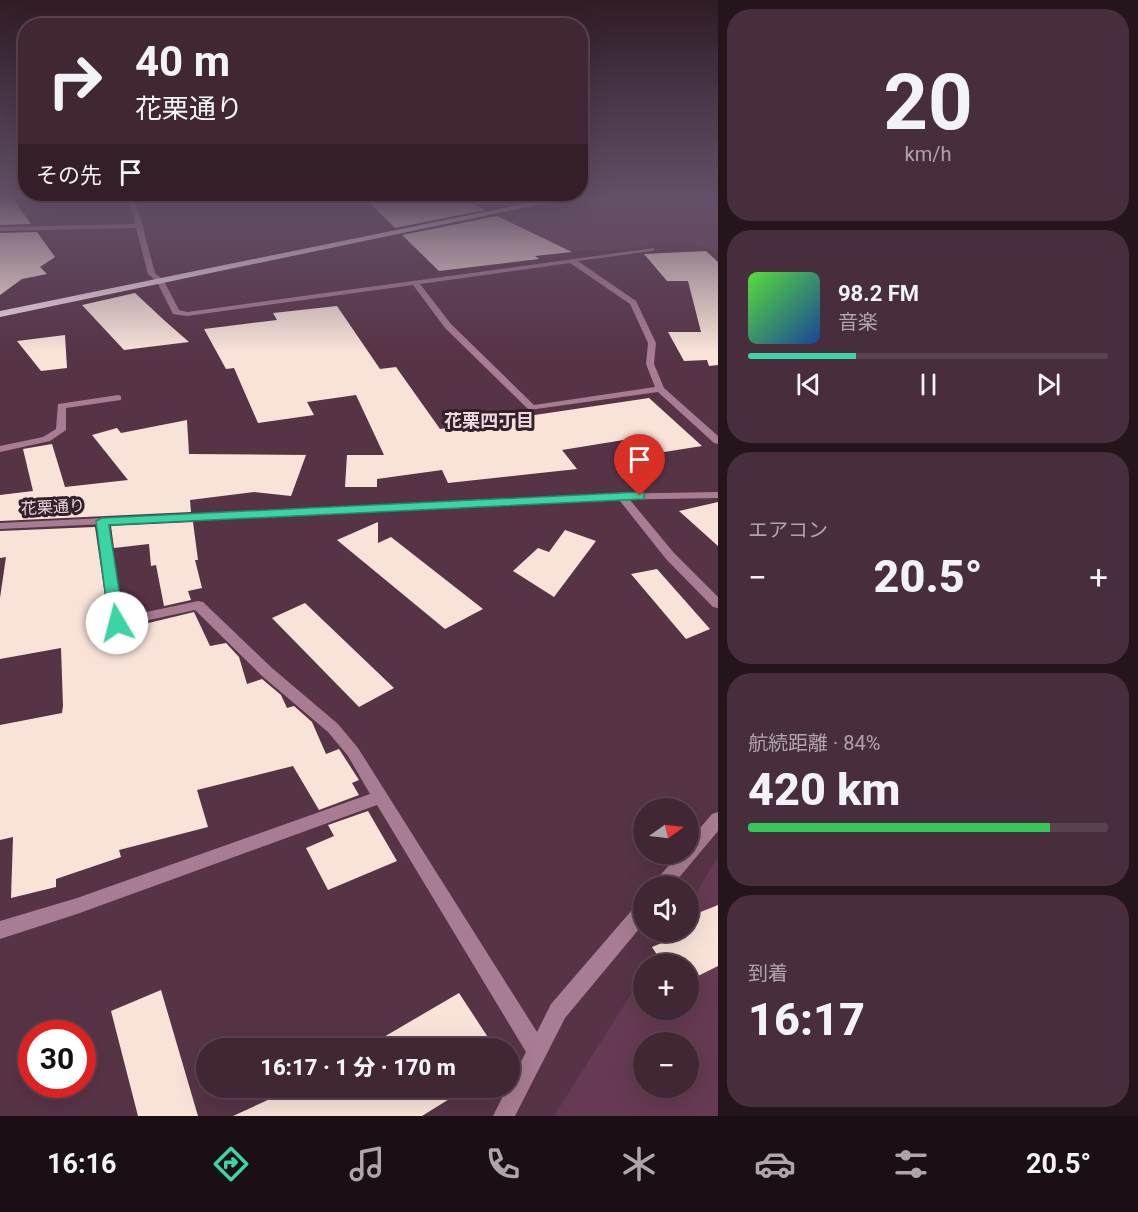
<!DOCTYPE html>
<html lang="ja">
<meta charset="utf-8">
<style>
:root{--surface:#412634;--page:#482e3c;--text:#f1f3f6;--muted:#aea5ac;--line:#5a434f;--accent:#3bd4a4}
body{margin:0;font-family:Roboto,"Noto Sans JP",sans-serif;background:var(--page);color:var(--text);height:100vh;display:flex;flex-direction:column;font-size:22px;white-space:nowrap}
*{box-sizing:border-box;margin:0}
p{font-size:20px;color:var(--muted)}
.icon{flex:none;width:33px;height:33px;fill:none;stroke:currentColor;stroke-width:2;stroke-linecap:round;stroke-linejoin:round}
.map{position:relative;flex:1;overflow:hidden}
.panel{display:flex;flex-direction:column;gap:9px;padding:9px;background:#24151d;width:420px}
.panel>*{flex:none}
.banner{position:absolute;left:18px;top:18px;width:570px;height:183px;border-radius:24px;box-shadow:0 6px 24px #0002,0 0 0 2px var(--line);background:#412634;color:var(--text);overflow:hidden}
.needle{width:39px;rotate:76deg}
.controls{position:absolute;left:633px;top:798px;display:grid;gap:12px}
.controls a{display:grid;place-items:center;width:66px;height:66px;border-radius:50%;background:var(--surface);box-shadow:0 6px 24px #0002,0 0 0 2px var(--line);font-size:30px}
.speed{position:absolute;left:18px;top:1020px;display:flex;gap:12px;font-size:30px;font-weight:700;text-align:center}
.speed>*{display:grid;place-content:center;width:78px;height:78px;border-radius:50%;background:var(--surface);box-shadow:0 6px 24px #0002,0 0 0 2px var(--line);line-height:1}
.speed .limit{border:9px solid #d22;background:#fff;color:#111}
.pin{position:absolute;display:grid;place-items:center;width:51px;height:51px;color:#fff;margin:-62px -26px;border-radius:50% 50% 50% 0;rotate:-45deg;box-shadow:0 0 6px #0007}
.pin .icon{rotate:45deg}
.me{position:absolute;width:66px;margin:-33px;rotate:352deg;stroke-linejoin:round;filter:drop-shadow(0 0 4px #0008)}
.turn{display:flex;align-items:center;gap:21px;height:126px;padding:0 18px;font-size:27px}
.turn .icon{width:78px;height:78px;stroke-width:2.5}
.turn b{display:block;font-size:42px;line-height:51px}
.then{display:flex;align-items:center;height:57px;padding:0 18px;background:#0003;gap:12px;font-size:22px}
.big{font-size:45px;font-weight:800;line-height:1.1}
.panel .card{flex:1;display:flex;flex-direction:column;justify-content:center;gap:9px;min-width:0;padding:0 21px;border-radius:24px;background:var(--page)}
.panel .dial{align-items:center;gap:0}
.dial b{font-size:78px;line-height:1}
.song{display:flex;align-items:center;gap:18px}
.cover{width:72px;height:72px;border-radius:9px;background:linear-gradient(135deg,hsl(110 70% 55%),hsl(220 70% 35%))}
.played{height:6px;border-radius:3px;background:linear-gradient(90deg,var(--accent) 30%,var(--line) 30%)}
.keys{display:flex;justify-content:space-around;direction:ltr}
.heat{display:flex;justify-content:space-between;align-items:center;font-size:33px;direction:ltr}
.charge{height:9px;border-radius:4px;background:linear-gradient(90deg,#34c759 84%,var(--line) 0)}
.trip{position:absolute;left:196px;top:1038px;width:324px;height:60px;border-radius:30px;background:var(--surface);box-shadow:0 6px 24px #0002,0 0 0 2px var(--line);font-weight:800;line-height:60px;text-align:center}
.menu{display:flex;height:96px;justify-content:space-around;align-items:center;background:#1a0f15;color:var(--muted)}
.menu .icon{width:42px;height:42px}
.menu .current{color:var(--accent)}
.menu b{font-size:27px;color:var(--text)}
main{display:flex;flex:1;min-height:0}
.map>svg:first-child{display:block}
.built{fill:#663a52;fill-rule:evenodd}
.building{fill:#f9e3d9}
.lines{fill:none;stroke-linecap:round;stroke-linejoin:round}
.minor{fill:#a87c92;fill-rule:evenodd}
.tertiary{fill:#a87c92;fill-rule:evenodd}
.trunk{fill:#f4dae7;fill-rule:evenodd}
.route{fill:#3bd4a4;stroke:#268a6b;stroke-width:1.5}
.labels{text-anchor:middle;dominant-baseline:central;stroke-width:6;stroke-linejoin:round;paint-order:stroke}
.street-label{font-size:16px;fill:#eed6e1;stroke:#322129}
.neighbourhood-label{font-size:18px;font-weight:bold;fill:#eed6e1;stroke:#322129}
</style>
<main>
<div class="map">
<svg width="718" height="1116" viewBox="0 0 718 1116">
<rect width="100%" height="100%" fill="#573346"/>
<path class="built" d="M605 196H718V251L694 245 658 244 599 252 594 249 561 252 535 233 504 236 483 220Z
M718 857V1116H554L643 975 644 1010H688V964H650L671 932H688L689 904ZM644 1042H688V1088H644Z"/>
<path class="building" d="M0 196H11L31 224 0 225Z
M363 196H458L485 210 395 228Z
M497 216 572 252 535 256 539 259 439 271 402 235Z
M37 232 55 257 40 267 47 274 22 279 0 295V233Z
M706 251 718 262V365L709 366 707 360 684 361 668 332H701L688 281H667L644 254Z
M135 293 165 321 189 342 124 350 82 305Z
M337 306 380 369 396 367 440 429 649 398 702 446 658 453 642 437 562 450 577 469 448 483 442 470 377 479V487H345L347 455H384L356 395 307 402 314 415 258 423 234 368 226 369 204 329 277 320 273 313Z
M65 335 67 368 41 371 17 341Z
M187 420 189 454 306 455 291 496 254 492 190 500 191 512 0 521V495L33 491 23 449 52 444 65 487 128 480 92 435 117 428 121 433Z
M718 502V546L679 511Z
M193 522 198 560H195L202 588 188 591 191 600 164 606 156 565 151 566 149 544 114 548 111 526Z
M378 522V543L391 537 483 609 445 629 337 540Z
M95 527 106 603 107 633 194 612 210 646 226 643 239 657 247 684 262 679 281 695 287 708 294 706 312 722 326 754 339 749 359 780 352 783 359 795 319 810 293 766 197 790 208 827 119 850 121 857 56 879V887L11 898 13 837 0 840V725L62 713 63 706 61 648 0 659V598L6 557 0 558V531Z
M565 530 596 541 554 597 513 571 538 548 549 552Z
M657 569 710 629 686 639 631 574Z
M305 603 394 688 359 707 272 618Z
M368 811 397 861 328 890 306 848 334 836 328 825Z
M718 905V966L688 981V964H663L652 947 688 932V917Z
M161 990 198 1116H138L111 1011Z
M459 993 495 1048H365Z
M294 1088H467L422 1116H233Z"/>
<g class="lines">
<path class="minor" d="M128 196H134L142 224 144 226 143 228 155 273 164 281 179 310 187 312 654 248V250L652 251 578 261 636 301 656 343 654 364 664 388 718 436V444L714 443 658 392 529 410 445 328 413 285 187 316 173 314 157 282 148 274 136 228 0 231V227L135 224ZM570 263 630 304 648 343 646 364 655 387 534 405 451 324 420 284Z
M118 395 121 396V400L66 408V430L50 441 0 452V446L43 437 56 429 58 404Z
M621 493 625 494 674 553 718 597V608L713 607 666 559 616 496Z
M102 518 108 521 123 617 198 601 203 602 272 668 338 724 358 748 537 1032 551 1004 638 903 644 901V923L565 1018 515 1116H493L507 1088H510V1083L526 1052 377 805 77 914 0 939V921L77 898 370 794 348 756 328 732 262 676 195 610 117 627 112 626 96 521Z
M718 812V831L672 886H653L656 880 679 854H688V842L712 814Z"/>
<path class="tertiary" d="M718 492V498L601 500 0 529V523L601 494Z"/>
<path class="trunk" d="M562 196H580L0 317V311Z"/>
</g>
<linearGradient id="sky" x2="0" y2="1"><stop stop-color="#301c26"/><stop offset="0.56" stop-color="#635068"/><stop offset="1" stop-color="#635068" stop-opacity="0"/></linearGradient>
<rect width="718" height="353" fill="url(#sky)"/>
<path class="route" d="M640 492 644 493V499L109 525 124 623 117 628 109 623 96 521 102 518Z"/>
<g class="labels">
<g class="street-label">
<text transform="translate(53 507) rotate(-3)">花栗通り</text>
</g>
<g class="neighbourhood-label">
<text x="489" y="420">花栗四丁目</text>
</g>
</g>
</svg>
<div class="controls">
<a><svg class="needle" viewBox="-14 -14 28 28"><path d="M0-13l5 13h-10z" fill="#e53935"/><path d="M0 13l5-13h-10z" fill="#aea5ac"/></svg></a>
<a><svg class="icon" aria-label="sound" viewBox="0 0 24 24"><path d="M4 9h4l5-4v14l-5-4H4zM17 9q2 3 0 6"/></svg></a>
<a>+</a>
<a>−</a>
</div>
<div class="speed"><div class="limit">30</div></div>
<div class="pin" style="left:640px;top:496px;background:#d93025"><svg class="icon" aria-label="arrive" viewBox="0 0 24 24"><path d="M6 21V4h12l-3 4 3 4H6"/></svg></div>
<svg class="me" style="left:117px;top:623px" viewBox="-20 -20 40 40"><circle r="19" fill="#fff"/><path d="M0-13L10 11 0 6-10 11z" fill="#3bd4a4"/></svg>
<div class="trip">16:17 · 1 分 · 170 m</div>
<div class="banner">
<div class="turn"><svg class="icon" aria-label="right" viewBox="0 0 24 24"><path d="M7 20v-9h11M14 6l5 5-5 5"/></svg><div><b>40 m</b>花栗通り</div></div>
<div class="then">その先<svg class="icon" aria-label="arrive" viewBox="0 0 24 24"><path d="M6 21V4h12l-3 4 3 4H6"/></svg></div>
</div>
</div>
<section class="panel">
<div class="card dial"><b>20</b><p>km/h</p></div>
<div class="card">
<div class="song"><i class="cover"></i><div><b>98.2 FM</b><p>音楽</p></div></div>
<div class="played"></div>
<div class="keys"><svg class="icon" aria-label="previous" viewBox="0 0 24 24"><path d="M18 5L8 12l10 7zM5 5v14"/></svg><svg class="icon" aria-label="pause" viewBox="0 0 24 24"><path d="M8 5v14M16 5v14"/></svg><svg class="icon" aria-label="next" viewBox="0 0 24 24"><path d="M6 5l10 7-10 7zM19 5v14"/></svg></div>
</div>
<div class="card"><p>エアコン</p>
<div class="heat"><a>−</a><b class="big">20.5°</b><a>+</a></div>
</div>
<div class="card"><p>航続距離 · 84%</p><b class="big">420 km</b><div class="charge"></div></div>
<div class="card"><p>到着</p><b class="big">16:17</b></div>
</section>
</main>
<nav class="menu">
<b>16:16</b>
<svg class="icon current" aria-label="directions" viewBox="0 0 24 24"><path d="M12 3l9 9-9 9-9-9zM9 14v-3h6M13 9l2 2-2 2"/></svg>
<svg class="icon" aria-label="music" viewBox="0 0 24 24"><path d="M9 18V5l10-2v13"/><circle cx="6" cy="18" r="3"/><circle cx="16" cy="16" r="3"/></svg>
<svg class="icon" aria-label="phone" viewBox="0 0 24 24"><path d="M5 4h4l2 5-3 2q2 4 5 5l2-3 5 2v4C11 20 4 13 5 4z"/></svg>
<svg class="icon" aria-label="climate" viewBox="0 0 24 24"><path d="M12 3v18M4 7l16 10M4 17L20 7"/></svg>
<svg class="icon" aria-label="car" viewBox="0 0 24 24"><path d="M5 17H2v-5l4-1 3-4h7l3 4 3 1v5h-3M9 17h6M6 11h13"/><circle cx="7" cy="17" r="2"/><circle cx="17" cy="17" r="2"/></svg>
<svg class="icon" aria-label="filters" viewBox="0 0 24 24"><path d="M4 7h16M4 17h16"/><circle cx="9" cy="7" r="2"/><circle cx="15" cy="17" r="2"/></svg>
<b>20.5°</b>
</nav>
